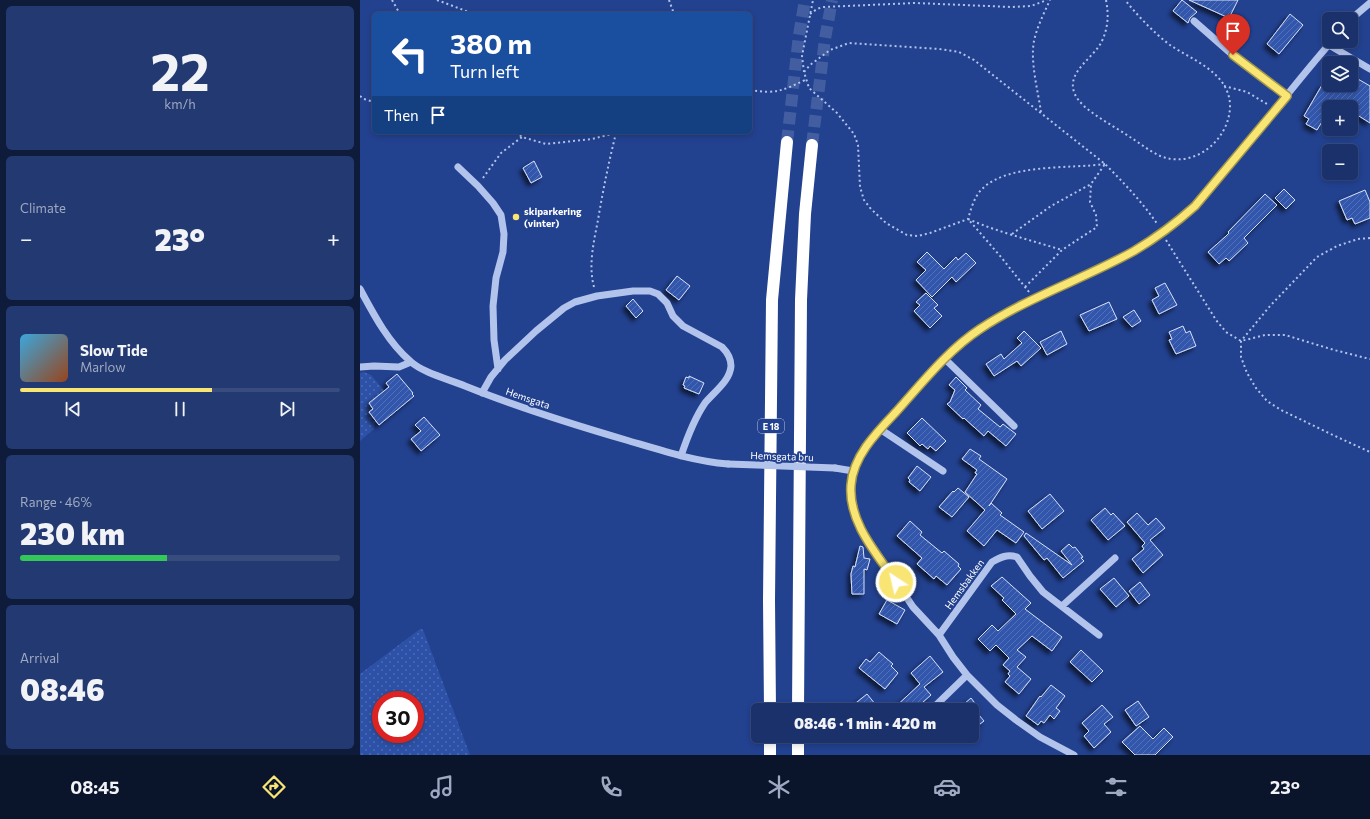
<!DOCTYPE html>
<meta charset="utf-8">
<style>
:root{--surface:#1a316b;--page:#233971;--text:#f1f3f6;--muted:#9fa9c1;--line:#384c7e;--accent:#f8e574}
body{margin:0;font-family:Commissioner,sans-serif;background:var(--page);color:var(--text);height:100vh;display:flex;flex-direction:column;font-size:15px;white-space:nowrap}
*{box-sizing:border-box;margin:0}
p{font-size:13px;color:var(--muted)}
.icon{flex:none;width:22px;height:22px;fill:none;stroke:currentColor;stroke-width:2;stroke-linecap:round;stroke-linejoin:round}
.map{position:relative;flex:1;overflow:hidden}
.side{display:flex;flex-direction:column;gap:6px;padding:6px;background:#0e1b3b;width:360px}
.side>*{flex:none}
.hud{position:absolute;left:12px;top:12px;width:380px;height:122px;border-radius:6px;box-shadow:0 2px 6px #0003,0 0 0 1px var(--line);background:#1a4fa0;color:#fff;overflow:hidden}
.buttons{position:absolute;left:962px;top:12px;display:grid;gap:8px}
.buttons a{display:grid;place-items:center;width:36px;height:36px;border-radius:6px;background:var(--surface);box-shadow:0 2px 6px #0003,0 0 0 1px var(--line);font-size:20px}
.speed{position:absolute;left:12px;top:691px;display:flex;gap:8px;font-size:20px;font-weight:700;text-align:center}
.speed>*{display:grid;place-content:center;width:52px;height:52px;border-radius:50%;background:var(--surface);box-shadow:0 2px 6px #0003,0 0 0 1px var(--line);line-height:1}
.speed .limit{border:6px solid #d22;background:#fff;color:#111}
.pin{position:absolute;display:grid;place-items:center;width:34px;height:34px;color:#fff;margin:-41px -17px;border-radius:50% 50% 50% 0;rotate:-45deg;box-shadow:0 0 4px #0007}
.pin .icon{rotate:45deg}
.me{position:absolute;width:44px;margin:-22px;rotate:325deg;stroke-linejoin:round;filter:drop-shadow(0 0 3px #0008)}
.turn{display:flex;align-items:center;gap:14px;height:84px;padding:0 12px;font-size:18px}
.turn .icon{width:52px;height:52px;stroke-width:2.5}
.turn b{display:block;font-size:28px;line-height:34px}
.then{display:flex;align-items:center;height:38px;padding:0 12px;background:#0003;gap:8px;font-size:15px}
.big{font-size:30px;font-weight:800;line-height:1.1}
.side .card{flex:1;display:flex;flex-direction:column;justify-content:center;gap:6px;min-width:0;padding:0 14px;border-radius:6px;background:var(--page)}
.side .dial{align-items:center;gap:0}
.dial b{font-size:52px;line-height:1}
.song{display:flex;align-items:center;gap:12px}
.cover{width:48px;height:48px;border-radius:6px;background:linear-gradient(135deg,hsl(200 70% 55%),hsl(20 70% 35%))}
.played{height:4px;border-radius:2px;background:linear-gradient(90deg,var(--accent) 60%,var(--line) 60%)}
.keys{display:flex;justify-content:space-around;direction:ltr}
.heat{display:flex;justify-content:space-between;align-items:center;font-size:22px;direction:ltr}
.charge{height:6px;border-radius:3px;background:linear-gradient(90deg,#34c759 46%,var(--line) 0)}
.trip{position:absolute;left:391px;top:703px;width:228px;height:40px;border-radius:6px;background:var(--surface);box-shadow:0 2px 6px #0003,0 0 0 1px var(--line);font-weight:800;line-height:40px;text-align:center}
.tabs{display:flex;height:64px;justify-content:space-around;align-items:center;background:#0a142b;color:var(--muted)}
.tabs .icon{width:28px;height:28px}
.tabs .selected{color:var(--accent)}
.tabs b{font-size:18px;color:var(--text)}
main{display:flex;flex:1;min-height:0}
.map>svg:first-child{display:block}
.grass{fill:url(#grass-dots);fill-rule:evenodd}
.building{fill:url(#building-hatch);stroke:#d7e1f9;filter:url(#shadow)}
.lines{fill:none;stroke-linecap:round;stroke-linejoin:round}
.highway-tunnel{stroke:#435ea0;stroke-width:12;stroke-dasharray:12 6;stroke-linecap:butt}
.path{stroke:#b2c3ec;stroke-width:2;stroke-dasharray:2 3;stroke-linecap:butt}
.minor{stroke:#b2c3ec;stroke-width:7}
.highway{stroke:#fff;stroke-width:12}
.minor-bridge{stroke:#b2c3ec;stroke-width:7}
.route-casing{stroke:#a1954b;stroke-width:10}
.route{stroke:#f8e574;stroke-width:7}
.poi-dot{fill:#f8e574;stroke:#22418f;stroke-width:1.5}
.labels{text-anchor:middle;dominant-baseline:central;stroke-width:4;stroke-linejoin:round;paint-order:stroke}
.shield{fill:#22418f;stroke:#bdc6dd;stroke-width:1}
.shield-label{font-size:9px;font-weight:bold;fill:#fff}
.poi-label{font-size:10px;font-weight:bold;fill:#fff;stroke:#22418f;text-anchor:start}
.street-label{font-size:10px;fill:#fff;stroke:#22418f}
</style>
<main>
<section class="side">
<div class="card dial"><b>22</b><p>km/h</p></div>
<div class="card"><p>Climate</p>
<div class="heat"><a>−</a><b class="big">23°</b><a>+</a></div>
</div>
<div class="card">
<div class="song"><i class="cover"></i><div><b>Slow Tide</b><p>Marlow</p></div></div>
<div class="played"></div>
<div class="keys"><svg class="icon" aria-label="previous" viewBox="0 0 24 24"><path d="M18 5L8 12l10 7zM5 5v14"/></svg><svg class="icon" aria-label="pause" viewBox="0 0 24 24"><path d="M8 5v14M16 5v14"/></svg><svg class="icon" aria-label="next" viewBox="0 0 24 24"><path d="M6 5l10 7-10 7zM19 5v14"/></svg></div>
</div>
<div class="card"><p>Range · 46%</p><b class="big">230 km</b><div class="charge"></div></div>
<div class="card"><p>Arrival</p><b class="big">08:46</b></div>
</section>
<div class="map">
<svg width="1010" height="755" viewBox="0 0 1010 755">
<defs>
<pattern id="grass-dots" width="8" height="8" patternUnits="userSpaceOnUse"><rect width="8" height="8" fill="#2c51a7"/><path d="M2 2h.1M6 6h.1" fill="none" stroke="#4c6bb4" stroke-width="1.8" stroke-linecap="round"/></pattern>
<pattern id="building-hatch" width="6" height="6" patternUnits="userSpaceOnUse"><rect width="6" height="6" fill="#3256ac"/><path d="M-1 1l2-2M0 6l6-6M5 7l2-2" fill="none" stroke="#516fb8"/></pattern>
<filter id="shadow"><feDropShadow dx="-3.5" dy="3.5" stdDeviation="2" flood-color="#0009"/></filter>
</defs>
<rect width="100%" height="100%" fill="#22418f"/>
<path class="grass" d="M4 372 11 375 24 390 9 403 13 409 9 412 16 420 14 429 0 441V373Z
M60 629H62L64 632 110 755H0V674ZM21 700H55V734H21Z"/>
<path class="building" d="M822 0 837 12 830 18 828 23 813 11Z
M829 0H878L869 18Z
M930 14 943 25 919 54 907 44Z
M998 79 1010 86V123L991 111V107H982L974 102 971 107H969V110L957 130 946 124 949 119 944 116 962 85H994Z
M174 161 182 177 171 183 163 168Z
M924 189 935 200 926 209 915 198Z
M1005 190 1010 202V218L995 224 992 218 987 220 979 201Z
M905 194 917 205 884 238 888 243 869 261 866 258 859 264 848 252 865 237 869 233 868 232Z
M567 252 584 269 596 257 598 260 606 253 616 263 596 282 592 277 572 297 556 280 566 270 557 262Z
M317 276 330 286 319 300 306 290Z
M805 283 817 305 799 314 792 300 799 296 795 288Z
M566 293 578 305 574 308 582 316 570 328 554 311 560 305 556 302Z
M273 299 283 311 276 318 266 306Z
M749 302 757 319 729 331 720 315Z
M774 310 781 321 772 327 763 317Z
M823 326 826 333 830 331 836 346 816 354 809 340 812 339 809 332Z
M664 331 681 348 661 366 657 361 634 376 626 364 641 354 644 359 662 343 657 338Z
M701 331 707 344 687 355 680 342Z
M37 374 53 393 52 394 54 396 19 425 9 412 13 409 9 403 29 387 26 383Z
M329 376 344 383 339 394 324 388 325 386 323 385 326 377 329 378Z
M596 377 607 388 605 390 621 405 618 409 640 427 643 424 656 434 646 446 628 431 624 436 604 418 603 419 587 404 590 402 595 390 589 385Z
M64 417 80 435 61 451 51 439 61 431 55 425Z
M562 418 586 441 576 451 570 446 568 449 562 444 560 446 547 433Z
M610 449 621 456 619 459 647 479 629 506 631 503 642 513 640 515 664 532 656 543 637 530 624 546 607 531 625 510 605 492 617 474 615 473 617 470 602 459Z
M557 466 571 477 560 491 549 482 550 480 548 478Z
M598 488 609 497 592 517 579 507 593 491 594 492Z
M690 494 704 511 682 529 668 511Z
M745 508 751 515 753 513 765 526 748 540 731 520Z
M777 513 788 525 796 518 805 528 790 540 803 555 783 573 772 559 784 549 782 546 785 543 767 522Z
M550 521 562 532 560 535 582 553 584 551 599 564 598 566 601 569 587 585 576 576 574 579 557 564 562 558 537 536Z
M666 533 712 565 701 551 709 544 713 548 715 547 723 557 721 558 724 561 703 578 687 558 684 560 664 536Z
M500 546 503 547 504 558 510 559 507 570 504 569V594H492L491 574 493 566 495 567Z
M642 577 671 603 665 609 702 637 692 651 672 636 657 650 666 657 657 667 671 679 659 694 645 682 650 676 648 674 650 671 643 665 649 658 636 645 630 651 618 639 632 625 638 631 656 614 642 600 644 598 631 586Z
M754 578 769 596 756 607 740 589Z
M780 582 790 595 779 604 769 591Z
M527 600 545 610 537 624 519 614Z
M721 650 743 671 732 682 710 662Z
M519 652 533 664 531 666 538 673 525 689 499 668 506 659 510 662Z
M570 656 583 672 564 687 571 695 554 710H532L560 684 551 673Z
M691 685 705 696 696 708 700 711 694 719 690 715 684 723 681 721 678 725 666 716 680 696 681 697Z
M507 694 520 710H487Z
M611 698 617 706 614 709 624 721 612 730V710H597Z
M778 701 789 717 776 726 765 710Z
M742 705 753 717 744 724 751 732 734 748 724 736 729 731 722 723Z
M780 726 793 739 804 728 813 737 795 755H775L762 742Z"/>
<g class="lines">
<path class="highway-tunnel" d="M427 142 439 35 445 0
M452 145 465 39 472 0"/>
<path class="path" d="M32 0 40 14
M77 0 114 14
M309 0 314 14
M746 0C749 15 748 28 742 41 734 58 707 71 714 92 716 98 720 102 725 107 738 118 755 127 770 137 783 145 797 158 812 159 843 163 871 134 870 104 868 72 832 60 810 45 793 32 778 16 765 0
M450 14 457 9 463 7 555 3 651 7 671 6 687 0
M444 72 442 56 453 0
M864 86 887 92 907 104
M390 90C416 94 422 91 445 80
M0 96 4 99 14 102
M681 112C678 91 670 62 674 41 677 27 684 13 690 0
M156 132 162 137 186 144 232 139 256 133
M745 164C711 169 648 163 622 189 614 197 611 209 608 219L570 233 558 236 547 235 526 223 511 209 504 200 500 187 498 145 494 134 477 113 449 88 444 72 450 65 470 50 489 43 579 49 599 52 614 60 745 164C764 183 783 203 798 225
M123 178 141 153 162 137V132
M652 234 691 206 731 184 745 164
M1010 238 998 239 977 246 957 257 910 306 881 341V357L887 373 896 388 907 401 921 410 975 436 1010 452
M806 240 856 320 866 332 881 341 905 335H925L974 350 1010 359
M234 287C228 265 234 241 238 220 243 190 249 161 256 133
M665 287 702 250 737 227 736 215 730 202 731 184
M669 292 641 257 608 219C638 232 670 240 702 250"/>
<path class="minor" d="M991 19 1010 3
M834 21 883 64 927 96
M969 45 1010 69
M98 167 118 186 133 203 141 215 144 234 143 252 136 278 133 306 134 340 138 369
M0 289C14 315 28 342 50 361 63 373 88 379 105 386 157 407 211 424 266 440 300 450 333 461 368 464
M585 359 654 426
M0 367 14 366 39 367 51 362
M122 393 131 377 145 360 176 331 204 308 215 302 237 296 273 291H290L298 294 307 303 313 316 323 326 362 347C367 352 371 358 371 366 370 381 354 392 345 403 334 419 327 438 321 456
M520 429 583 471
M475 468 493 471
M702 606 755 558
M579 635 632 562C641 557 647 554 657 557L670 576 683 592 739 635
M571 710 607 675
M714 755 680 737 656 720 637 705 607 675 593 657 579 635 553 607 501 529C478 472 500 450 538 410 564 382 588 350 620 329 682 287 760 270 818 221 836 206 850 188 865 171 901 129 935 83 972 41"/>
<path class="highway" d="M410 710 409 600 412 300 427 142
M438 710 441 300 445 214 452 145
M410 736V755
M438 736V755"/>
<path class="minor-bridge" d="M368 464 475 468"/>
</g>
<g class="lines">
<defs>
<path id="route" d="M536 582C517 554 488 522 491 485 493 456 517 432 536 412 562 383 588 350 620 329 668 297 724 279 774 251 796 238 816 223 835 206L927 96 873 55"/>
</defs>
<use href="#route" class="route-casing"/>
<use href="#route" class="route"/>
</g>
<circle class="poi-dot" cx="156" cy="217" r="4"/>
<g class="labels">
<rect class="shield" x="398" y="419" width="26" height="14" rx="3"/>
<g class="shield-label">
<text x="411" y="426">E 18</text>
</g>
<g class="poi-label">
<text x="164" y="211">skiparkering<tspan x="164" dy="12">(vinter)</tspan></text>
</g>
<g class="street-label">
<text transform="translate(168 398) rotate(19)">Hemsgata</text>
<text transform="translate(422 456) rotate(2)">Hemsgata bru</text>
<text transform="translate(604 584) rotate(-54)">Hemsbakken</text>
</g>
</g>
</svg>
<div class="buttons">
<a><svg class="icon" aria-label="search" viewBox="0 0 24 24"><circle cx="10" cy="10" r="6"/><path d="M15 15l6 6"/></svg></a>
<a><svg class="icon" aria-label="layers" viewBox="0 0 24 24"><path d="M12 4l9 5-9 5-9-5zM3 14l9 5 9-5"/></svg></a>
<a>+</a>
<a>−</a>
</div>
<div class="speed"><div class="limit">30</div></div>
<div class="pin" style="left:873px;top:55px;background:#d93025"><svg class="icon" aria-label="arrive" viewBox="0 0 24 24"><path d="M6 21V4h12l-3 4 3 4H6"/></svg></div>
<svg class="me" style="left:536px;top:582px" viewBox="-20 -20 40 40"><circle r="17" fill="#f8e574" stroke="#fff" stroke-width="3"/><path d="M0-11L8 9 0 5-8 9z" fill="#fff"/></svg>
<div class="trip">08:46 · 1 min · 420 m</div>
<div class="hud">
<div class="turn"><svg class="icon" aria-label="left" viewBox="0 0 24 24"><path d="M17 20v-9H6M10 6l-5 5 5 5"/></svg><div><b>380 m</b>Turn left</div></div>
<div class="then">Then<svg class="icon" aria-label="arrive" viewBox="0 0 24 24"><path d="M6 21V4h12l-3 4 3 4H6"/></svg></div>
</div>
</div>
</main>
<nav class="tabs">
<b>08:45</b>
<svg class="icon selected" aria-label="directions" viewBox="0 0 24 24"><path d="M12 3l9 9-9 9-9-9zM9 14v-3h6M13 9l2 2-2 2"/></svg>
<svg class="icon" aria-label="music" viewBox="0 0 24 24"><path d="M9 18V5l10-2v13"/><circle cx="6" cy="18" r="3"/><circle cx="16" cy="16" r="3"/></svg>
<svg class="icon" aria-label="phone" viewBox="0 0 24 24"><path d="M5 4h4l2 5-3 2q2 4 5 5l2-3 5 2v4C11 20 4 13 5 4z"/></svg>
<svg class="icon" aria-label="climate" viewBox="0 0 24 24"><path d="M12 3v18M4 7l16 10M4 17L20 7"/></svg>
<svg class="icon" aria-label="car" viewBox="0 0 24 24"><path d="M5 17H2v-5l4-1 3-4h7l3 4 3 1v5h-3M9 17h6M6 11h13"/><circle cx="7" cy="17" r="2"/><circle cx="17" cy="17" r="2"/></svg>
<svg class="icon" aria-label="filters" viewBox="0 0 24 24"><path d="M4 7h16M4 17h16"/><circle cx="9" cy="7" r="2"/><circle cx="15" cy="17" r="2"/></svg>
<b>23°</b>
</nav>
